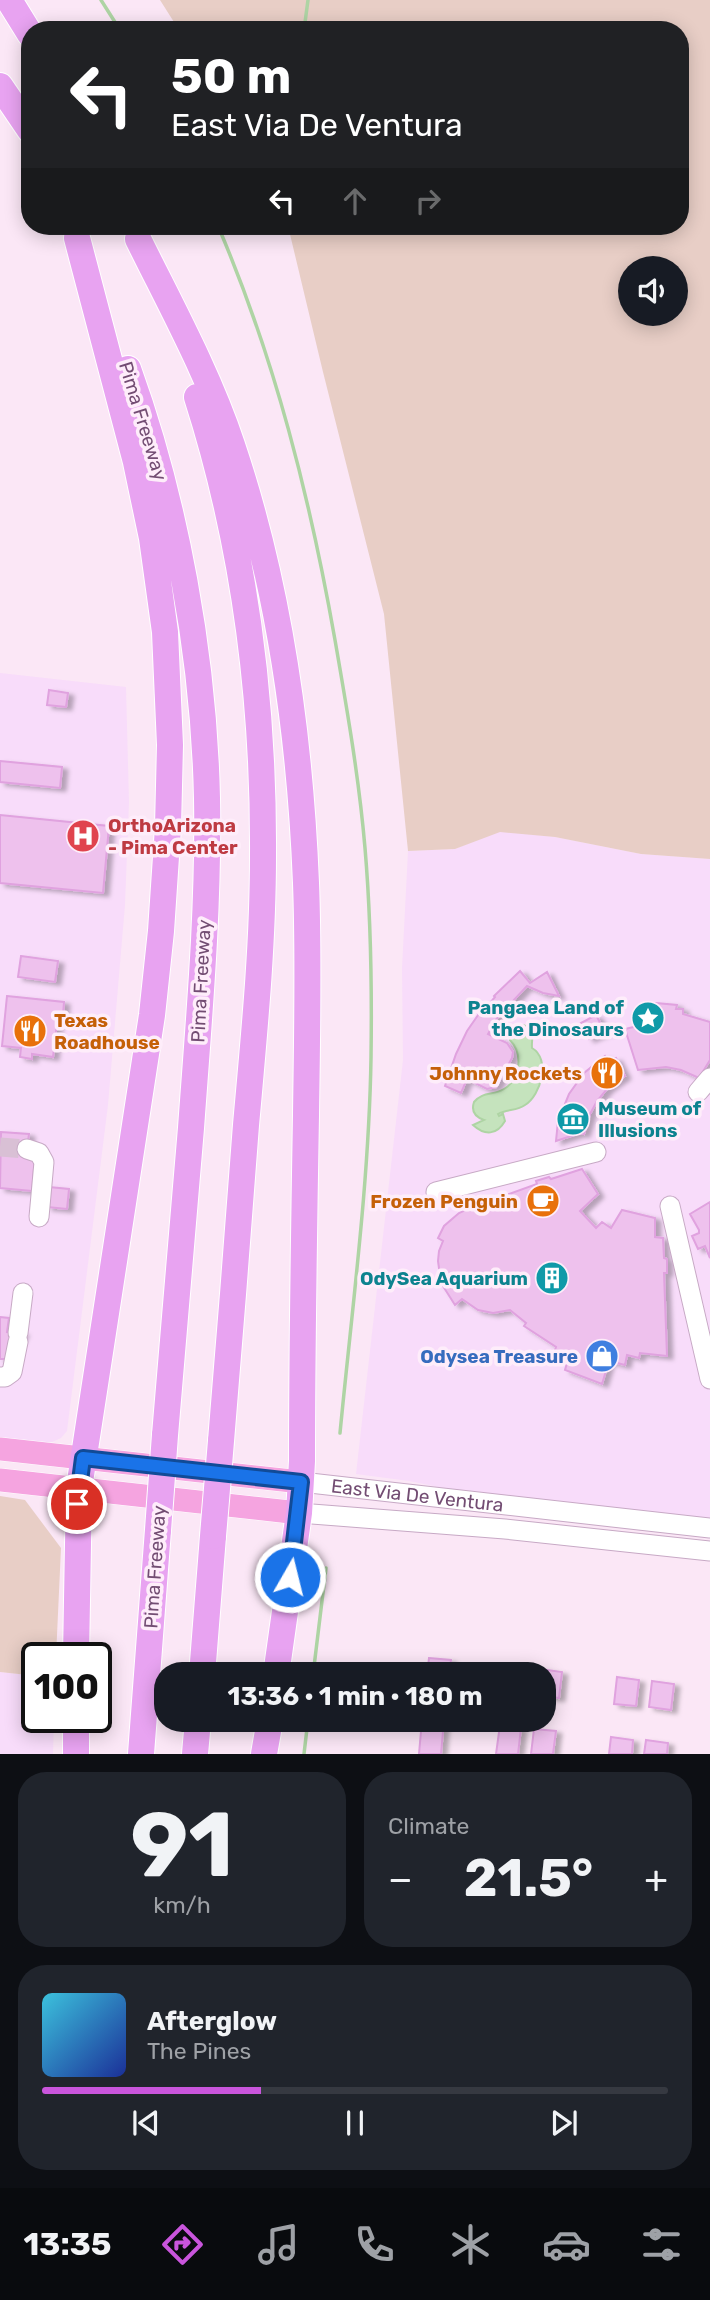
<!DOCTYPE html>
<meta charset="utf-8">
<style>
:root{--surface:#171b24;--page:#20242c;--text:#f1f3f6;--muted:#9ea1a6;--line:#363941;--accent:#c955dc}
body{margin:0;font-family:Rubik,sans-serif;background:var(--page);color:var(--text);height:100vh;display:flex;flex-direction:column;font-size:26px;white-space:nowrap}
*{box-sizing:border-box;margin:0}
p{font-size:23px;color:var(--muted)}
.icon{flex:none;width:38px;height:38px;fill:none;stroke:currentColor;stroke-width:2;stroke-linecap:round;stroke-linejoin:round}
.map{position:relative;height:1754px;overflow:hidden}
.side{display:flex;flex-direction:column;gap:18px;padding:18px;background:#0d0f14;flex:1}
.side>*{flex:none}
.guide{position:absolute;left:21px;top:21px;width:668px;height:214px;border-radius:28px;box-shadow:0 4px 18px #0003;background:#202124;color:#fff;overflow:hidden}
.fabs{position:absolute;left:618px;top:256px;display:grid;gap:14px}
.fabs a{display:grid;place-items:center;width:70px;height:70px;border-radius:50%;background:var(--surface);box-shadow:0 4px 18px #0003;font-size:35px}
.speed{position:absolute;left:21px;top:1642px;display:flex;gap:14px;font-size:35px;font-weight:700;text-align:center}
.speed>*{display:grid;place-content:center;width:91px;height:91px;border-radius:50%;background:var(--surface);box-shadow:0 4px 18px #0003;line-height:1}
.speed .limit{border:4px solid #111;border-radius:10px;background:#fff;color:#111}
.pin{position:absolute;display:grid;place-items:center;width:60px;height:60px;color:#fff;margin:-30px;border:4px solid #fff;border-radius:50%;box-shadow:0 2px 7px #0007}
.me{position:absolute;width:77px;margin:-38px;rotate:8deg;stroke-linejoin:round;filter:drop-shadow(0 0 5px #0008)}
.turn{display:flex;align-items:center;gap:24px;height:147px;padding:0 35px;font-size:32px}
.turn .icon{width:91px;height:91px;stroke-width:2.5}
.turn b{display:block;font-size:49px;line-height:60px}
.lanes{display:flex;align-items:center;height:66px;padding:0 35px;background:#0003;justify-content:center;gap:35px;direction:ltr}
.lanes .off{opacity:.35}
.big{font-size:52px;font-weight:700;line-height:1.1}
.side .widget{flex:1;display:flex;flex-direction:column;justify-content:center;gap:10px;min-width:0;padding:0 24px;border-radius:28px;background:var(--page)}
.side .dial{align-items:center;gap:0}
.dial b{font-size:91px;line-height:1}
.song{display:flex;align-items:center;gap:21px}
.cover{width:84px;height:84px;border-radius:10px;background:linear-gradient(135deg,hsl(190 70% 55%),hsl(230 70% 35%))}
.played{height:7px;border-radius:4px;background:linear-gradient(90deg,var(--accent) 35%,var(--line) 35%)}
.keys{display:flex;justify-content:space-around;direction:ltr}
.heat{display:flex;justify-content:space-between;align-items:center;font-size:38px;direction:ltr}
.side .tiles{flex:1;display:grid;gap:18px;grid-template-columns:1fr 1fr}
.widget:last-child{grid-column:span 2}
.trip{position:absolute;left:154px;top:1662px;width:402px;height:70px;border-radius:28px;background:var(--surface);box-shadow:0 4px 18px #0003;font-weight:700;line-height:70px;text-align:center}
.tab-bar{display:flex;height:112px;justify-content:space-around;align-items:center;background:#090b0e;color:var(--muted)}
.tab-bar .icon{width:49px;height:49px}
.tab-bar .on{color:var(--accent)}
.tab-bar b{font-size:32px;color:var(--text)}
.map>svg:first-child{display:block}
.commercial{fill:#f8dcfa}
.green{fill:#e8cec6;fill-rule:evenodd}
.water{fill:#c5e3bd;stroke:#aed4a4;stroke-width:2}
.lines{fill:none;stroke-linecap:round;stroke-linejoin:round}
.stream{stroke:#aed4a4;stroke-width:3.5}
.building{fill:#eec1ed;stroke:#e0a2df;stroke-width:2;filter:url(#shadow)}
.minor-tunnel{stroke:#d9c0d5;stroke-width:19;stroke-dasharray:19 10;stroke-linecap:butt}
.minor-casing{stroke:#c7a9c5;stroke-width:21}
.major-casing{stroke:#fff;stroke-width:24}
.highway-casing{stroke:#fff;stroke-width:28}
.minor{stroke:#fff;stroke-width:19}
.major{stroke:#f5a4e0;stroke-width:23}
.highway{stroke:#e8a3f1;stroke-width:26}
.highway-bridge-casing{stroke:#fff;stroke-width:28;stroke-linecap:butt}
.highway-bridge{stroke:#e8a3f1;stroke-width:26}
.route-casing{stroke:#114b97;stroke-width:18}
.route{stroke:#1a73e8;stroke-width:12}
.labels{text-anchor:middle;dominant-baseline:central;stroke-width:7;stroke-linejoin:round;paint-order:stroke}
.street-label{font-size:19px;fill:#734d73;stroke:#feedfa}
.health-label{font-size:19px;font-weight:bold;fill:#be3a42;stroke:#feedfa;text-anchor:start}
.culture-label{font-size:19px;font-weight:bold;fill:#0d838f;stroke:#feedfa;text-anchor:end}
.food-label{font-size:19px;font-weight:bold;fill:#c56008;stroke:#feedfa;text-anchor:end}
.shop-label{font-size:19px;font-weight:bold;fill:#366cbe;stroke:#feedfa;text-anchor:end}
</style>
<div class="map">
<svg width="710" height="1754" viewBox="0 0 710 1754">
<defs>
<filter id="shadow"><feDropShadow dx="5.5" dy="3" stdDeviation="2" flood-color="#0004"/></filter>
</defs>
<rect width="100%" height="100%" fill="#fbe7f6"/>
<path class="commercial" d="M0 673 126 687 129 802 125 905 108 1105 67 1431 61 1438 52 1442 37 1443 0 1439Z
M500 831 555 837 641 854 710 859V1521L468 1493 409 1481 356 1474 403 1060 402 968 408 851 455 849Z
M0 1672 37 1676V1717H54L53 1754H0Z"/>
<path class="green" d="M160 0H710V859L641 854 555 837 500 832 455 849 408 851 384 614 323 372 288 226H681V30H179ZM630 268H676V313H630Z
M0 1496 25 1500 61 1548 56 1657H37V1676L0 1672Z"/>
<path class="water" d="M523 1025C537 1029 531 1037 532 1048 551 1059 541 1095 525 1105 517 1111 507 1109 498 1114L499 1116 503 1114 505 1121C497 1135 485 1136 473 1125L484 1120C475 1117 471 1111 474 1102 483 1091 493 1096 504 1089 521 1079 523 1053 510 1040V1034L514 1035 516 1029Z"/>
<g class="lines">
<path class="stream" d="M101 0 120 30
M304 30 308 0
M218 226C275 359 310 498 335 640 347 709 359 778 365 848 371 918 372 988 371 1058 369 1183 352 1309 340 1433
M313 1675 326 1568
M304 1754 308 1720"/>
</g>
<path class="building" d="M49 690 68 693 66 707 47 705Z
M0 761 62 767 60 788 0 782Z
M0 815 109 826 103 893 0 883Z
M21 956 58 961 55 982 18 977Z
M520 971 530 983 547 972 559 996 543 993 527 986 497 1018 488 1034 507 1043 513 1052 512 1058 496 1087 487 1089 467 1079 461 1093 445 1086 456 1054 467 1031 483 1008 485 1009 495 997 494 996Z
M7 996 64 1002 63 1015 58 1014 53 1057 32 1054V1059L20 1057 21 1048 2 1046Z
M656 1003 677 1005 676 1009H683V1014L710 1022V1060L699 1078 681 1070 666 1067 638 1070 625 1029 638 1026 635 1009 655 1007Z
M596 1015 605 1032 589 1039 581 1023Z
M605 1056 609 1061 616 1058 625 1076 607 1089 597 1101 590 1114 584 1134 580 1133 556 1141 558 1121 569 1094 584 1073Z
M1 1132 29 1134 26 1156 35 1157 32 1191 0 1188Z
M582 1169 598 1194 580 1211 596 1228 602 1222 611 1228 622 1210 655 1218V1237L663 1238 664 1258 667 1259V1273H664L667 1356 640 1353 639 1358 627 1355 625 1365 609 1361 602 1384 565 1370 569 1356 555 1350 556 1347 524 1326 526 1323 510 1310 493 1313 478 1310 462 1299 455 1305 441 1283 438 1261 439 1251 443 1241 438 1238 444 1226 459 1213 476 1205 504 1203 513 1200 509 1194 537 1184 536 1181 549 1177 551 1179Z
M49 1187 69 1189 67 1209 47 1207Z
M710 1202V1258L705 1246 698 1249 692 1236 699 1233V1230L690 1214Z
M0 1317 9 1318 7 1332 23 1333 8 1359H0Z
M429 1658 451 1660 449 1675H427Z
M505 1666 527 1668 526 1675H504Z
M540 1669 562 1672 559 1698 544 1696V1675H539Z
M617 1677 639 1680 636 1706 614 1704Z
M652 1681 674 1684 671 1710 649 1707Z
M422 1720H444L441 1754H419Z
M500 1725 521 1728 518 1754H496Z
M534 1729 556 1731 553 1754H531Z
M611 1737 633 1740 632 1754H609Z
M646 1740 668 1743 667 1754H644Z"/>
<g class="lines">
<path class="minor-tunnel" d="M0 1147 27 1149"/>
<defs>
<g id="minor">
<path d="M698 1092 710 1078"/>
<path d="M27 1149 39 1153 44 1162 39 1217"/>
<path d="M436 1192 596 1152"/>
<path d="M670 1206 710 1379"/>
<path d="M18 1333 23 1293"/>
<path d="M0 1377H5L12 1372 18 1342"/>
<path id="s1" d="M301 1482 710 1528"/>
<path d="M299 1513 505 1529 710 1551"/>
</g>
<path id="major" d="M0 1449 301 1482
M0 1480 299 1513"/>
<path id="highway" d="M9 0 30 34
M0 86 30 130
M138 239C171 306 208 373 232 445 279 585 300 735 306 883 309 960 307 1038 306 1115 304 1230 302 1345 302 1461L299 1513 276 1675
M128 369C176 502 204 658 207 798 209 908 199 1018 191 1128 182 1230 174 1333 165 1435
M197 397C244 544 264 702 263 856 263 946 254 1036 246 1125 238 1230 230 1336 221 1441
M76 1657 79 1488 152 1015 161 931 168 827 170 745 165 632 152 538 136 462 77 238
M202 1675 213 1536
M76 1754V1717
M141 1754 158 1530
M195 1754 198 1720
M264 1754 270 1720"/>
</defs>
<use href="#minor" class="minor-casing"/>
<use href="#major" class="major-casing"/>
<use href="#highway" class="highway-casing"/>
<use href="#minor" class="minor"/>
<use href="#major" class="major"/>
<use href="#highway" class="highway"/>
<defs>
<path id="highway-bridge" d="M158 1530 165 1435
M213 1536 221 1441"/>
</defs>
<use href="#highway-bridge" class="highway-bridge-casing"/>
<use href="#highway-bridge" class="highway-bridge"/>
</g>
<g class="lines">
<defs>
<path id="route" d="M77 1504 83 1458 301 1482 290 1577"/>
</defs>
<use href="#route" class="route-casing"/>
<use href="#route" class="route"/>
</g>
<defs>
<symbol id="hospital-disc" viewBox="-11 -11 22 22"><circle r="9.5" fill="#e0444e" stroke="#feedfa"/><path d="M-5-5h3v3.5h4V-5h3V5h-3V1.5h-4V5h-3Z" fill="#fff"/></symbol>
<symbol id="sight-disc" viewBox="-11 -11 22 22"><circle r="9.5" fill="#0f9aa8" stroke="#feedfa"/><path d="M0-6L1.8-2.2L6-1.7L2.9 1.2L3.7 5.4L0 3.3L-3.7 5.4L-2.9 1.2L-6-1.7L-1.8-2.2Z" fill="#fff"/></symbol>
<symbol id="restaurant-disc" viewBox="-11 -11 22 22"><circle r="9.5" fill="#e8710a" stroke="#feedfa"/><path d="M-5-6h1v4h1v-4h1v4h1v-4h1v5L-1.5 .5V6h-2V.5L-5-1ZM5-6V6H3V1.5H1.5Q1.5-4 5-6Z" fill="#fff"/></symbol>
<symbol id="museum-disc" viewBox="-11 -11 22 22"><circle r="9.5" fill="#0f9aa8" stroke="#feedfa"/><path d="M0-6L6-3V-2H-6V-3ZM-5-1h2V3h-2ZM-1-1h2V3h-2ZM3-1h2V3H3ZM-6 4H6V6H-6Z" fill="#fff"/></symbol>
<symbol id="cafe-disc" viewBox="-11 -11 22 22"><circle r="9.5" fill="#e8710a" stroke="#feedfa"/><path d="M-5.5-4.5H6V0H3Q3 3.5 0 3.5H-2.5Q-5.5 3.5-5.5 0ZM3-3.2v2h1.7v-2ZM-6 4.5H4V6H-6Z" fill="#fff"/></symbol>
<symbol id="building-disc" viewBox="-11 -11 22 22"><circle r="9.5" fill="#0f9aa8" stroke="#feedfa"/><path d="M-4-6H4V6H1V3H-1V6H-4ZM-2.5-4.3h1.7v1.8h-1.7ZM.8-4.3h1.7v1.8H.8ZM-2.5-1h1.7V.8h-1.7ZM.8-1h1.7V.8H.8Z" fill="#fff"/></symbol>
<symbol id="shop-disc" viewBox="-11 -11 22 22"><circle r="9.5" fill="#3f7fe0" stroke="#feedfa"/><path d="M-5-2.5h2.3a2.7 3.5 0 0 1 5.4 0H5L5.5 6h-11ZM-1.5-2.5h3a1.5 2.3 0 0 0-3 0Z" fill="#fff"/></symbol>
</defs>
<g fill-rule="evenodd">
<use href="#hospital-disc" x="64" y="817" width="38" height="38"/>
<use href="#sight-disc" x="629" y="999" width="38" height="38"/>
<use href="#restaurant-disc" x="11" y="1012" width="38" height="38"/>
<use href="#restaurant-disc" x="588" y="1054" width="38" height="38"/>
<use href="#museum-disc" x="554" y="1100" width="38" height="38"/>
<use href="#cafe-disc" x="524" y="1182" width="38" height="38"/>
<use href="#building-disc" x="533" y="1259" width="38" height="38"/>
<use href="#shop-disc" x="583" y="1337" width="38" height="38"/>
</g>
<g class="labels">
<g class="street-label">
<text transform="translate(143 421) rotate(73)">Pima Freeway</text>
<text transform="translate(201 981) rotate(-87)">Pima Freeway</text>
<text stroke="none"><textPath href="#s1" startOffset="117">East Via De Ventura</textPath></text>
<text transform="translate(155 1567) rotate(-86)">Pima Freeway</text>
</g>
<g class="health-label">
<text x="108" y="825">OrthoArizona<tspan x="108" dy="22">- Pima Center</tspan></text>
</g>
<g class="culture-label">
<text x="624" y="1007">Pangaea Land of<tspan x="624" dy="22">the Dinosaurs</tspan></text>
<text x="598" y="1108" text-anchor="start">Museum of<tspan x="598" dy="22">Illusions</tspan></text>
<text x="528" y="1278">OdySea Aquarium</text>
</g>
<g class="food-label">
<text x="54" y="1020" text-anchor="start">Texas<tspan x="54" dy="22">Roadhouse</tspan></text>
<text x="582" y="1073">Johnny Rockets</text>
<text x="518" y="1201">Frozen Penguin</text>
</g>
<g class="shop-label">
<text x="578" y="1356">Odysea Treasure</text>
</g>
</g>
</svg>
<div class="fabs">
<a><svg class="icon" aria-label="sound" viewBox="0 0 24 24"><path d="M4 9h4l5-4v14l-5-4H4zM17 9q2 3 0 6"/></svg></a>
</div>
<div class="speed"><div class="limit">100</div></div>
<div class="pin" style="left:77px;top:1504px;background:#d93025"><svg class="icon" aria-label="arrive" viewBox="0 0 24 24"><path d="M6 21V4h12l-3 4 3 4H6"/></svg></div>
<svg class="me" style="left:290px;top:1577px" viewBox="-20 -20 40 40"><circle r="17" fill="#1a73e8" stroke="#fff" stroke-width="3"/><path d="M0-11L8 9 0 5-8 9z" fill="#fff"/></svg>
<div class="trip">13:36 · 1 min · 180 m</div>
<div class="guide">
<div class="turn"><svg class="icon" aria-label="left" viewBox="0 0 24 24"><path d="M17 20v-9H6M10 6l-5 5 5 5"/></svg><div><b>50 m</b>East Via De Ventura</div></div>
<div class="lanes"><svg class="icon" aria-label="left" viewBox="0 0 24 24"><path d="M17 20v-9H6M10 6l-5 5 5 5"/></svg><svg class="icon off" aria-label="ahead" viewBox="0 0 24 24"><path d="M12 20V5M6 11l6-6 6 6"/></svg><svg class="icon off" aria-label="right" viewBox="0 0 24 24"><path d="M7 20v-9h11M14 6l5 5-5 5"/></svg></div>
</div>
</div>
<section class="side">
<div class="tiles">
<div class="widget dial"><b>91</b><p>km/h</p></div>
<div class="widget"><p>Climate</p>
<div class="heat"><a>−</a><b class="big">21.5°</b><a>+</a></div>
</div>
<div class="widget">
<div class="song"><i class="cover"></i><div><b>Afterglow</b><p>The Pines</p></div></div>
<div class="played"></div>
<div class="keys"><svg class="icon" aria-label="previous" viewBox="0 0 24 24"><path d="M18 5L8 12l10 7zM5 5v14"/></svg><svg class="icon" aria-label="pause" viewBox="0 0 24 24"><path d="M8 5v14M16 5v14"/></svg><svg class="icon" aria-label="next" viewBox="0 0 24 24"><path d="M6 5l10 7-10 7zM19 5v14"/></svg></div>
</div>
</div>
</section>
<nav class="tab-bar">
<b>13:35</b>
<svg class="icon on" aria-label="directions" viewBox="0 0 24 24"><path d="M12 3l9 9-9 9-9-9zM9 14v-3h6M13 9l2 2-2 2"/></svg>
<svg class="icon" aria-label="music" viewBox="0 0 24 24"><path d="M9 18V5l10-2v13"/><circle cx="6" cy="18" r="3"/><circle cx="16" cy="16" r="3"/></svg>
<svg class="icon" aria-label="phone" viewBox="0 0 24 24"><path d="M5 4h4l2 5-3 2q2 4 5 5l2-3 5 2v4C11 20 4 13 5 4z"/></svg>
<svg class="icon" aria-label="climate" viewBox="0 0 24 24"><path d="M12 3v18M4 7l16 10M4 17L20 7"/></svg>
<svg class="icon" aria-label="car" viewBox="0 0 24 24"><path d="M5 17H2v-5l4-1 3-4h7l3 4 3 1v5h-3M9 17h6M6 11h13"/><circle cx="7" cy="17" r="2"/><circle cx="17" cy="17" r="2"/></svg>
<svg class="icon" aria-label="filters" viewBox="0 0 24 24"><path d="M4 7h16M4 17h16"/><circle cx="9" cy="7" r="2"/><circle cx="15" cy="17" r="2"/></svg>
</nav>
